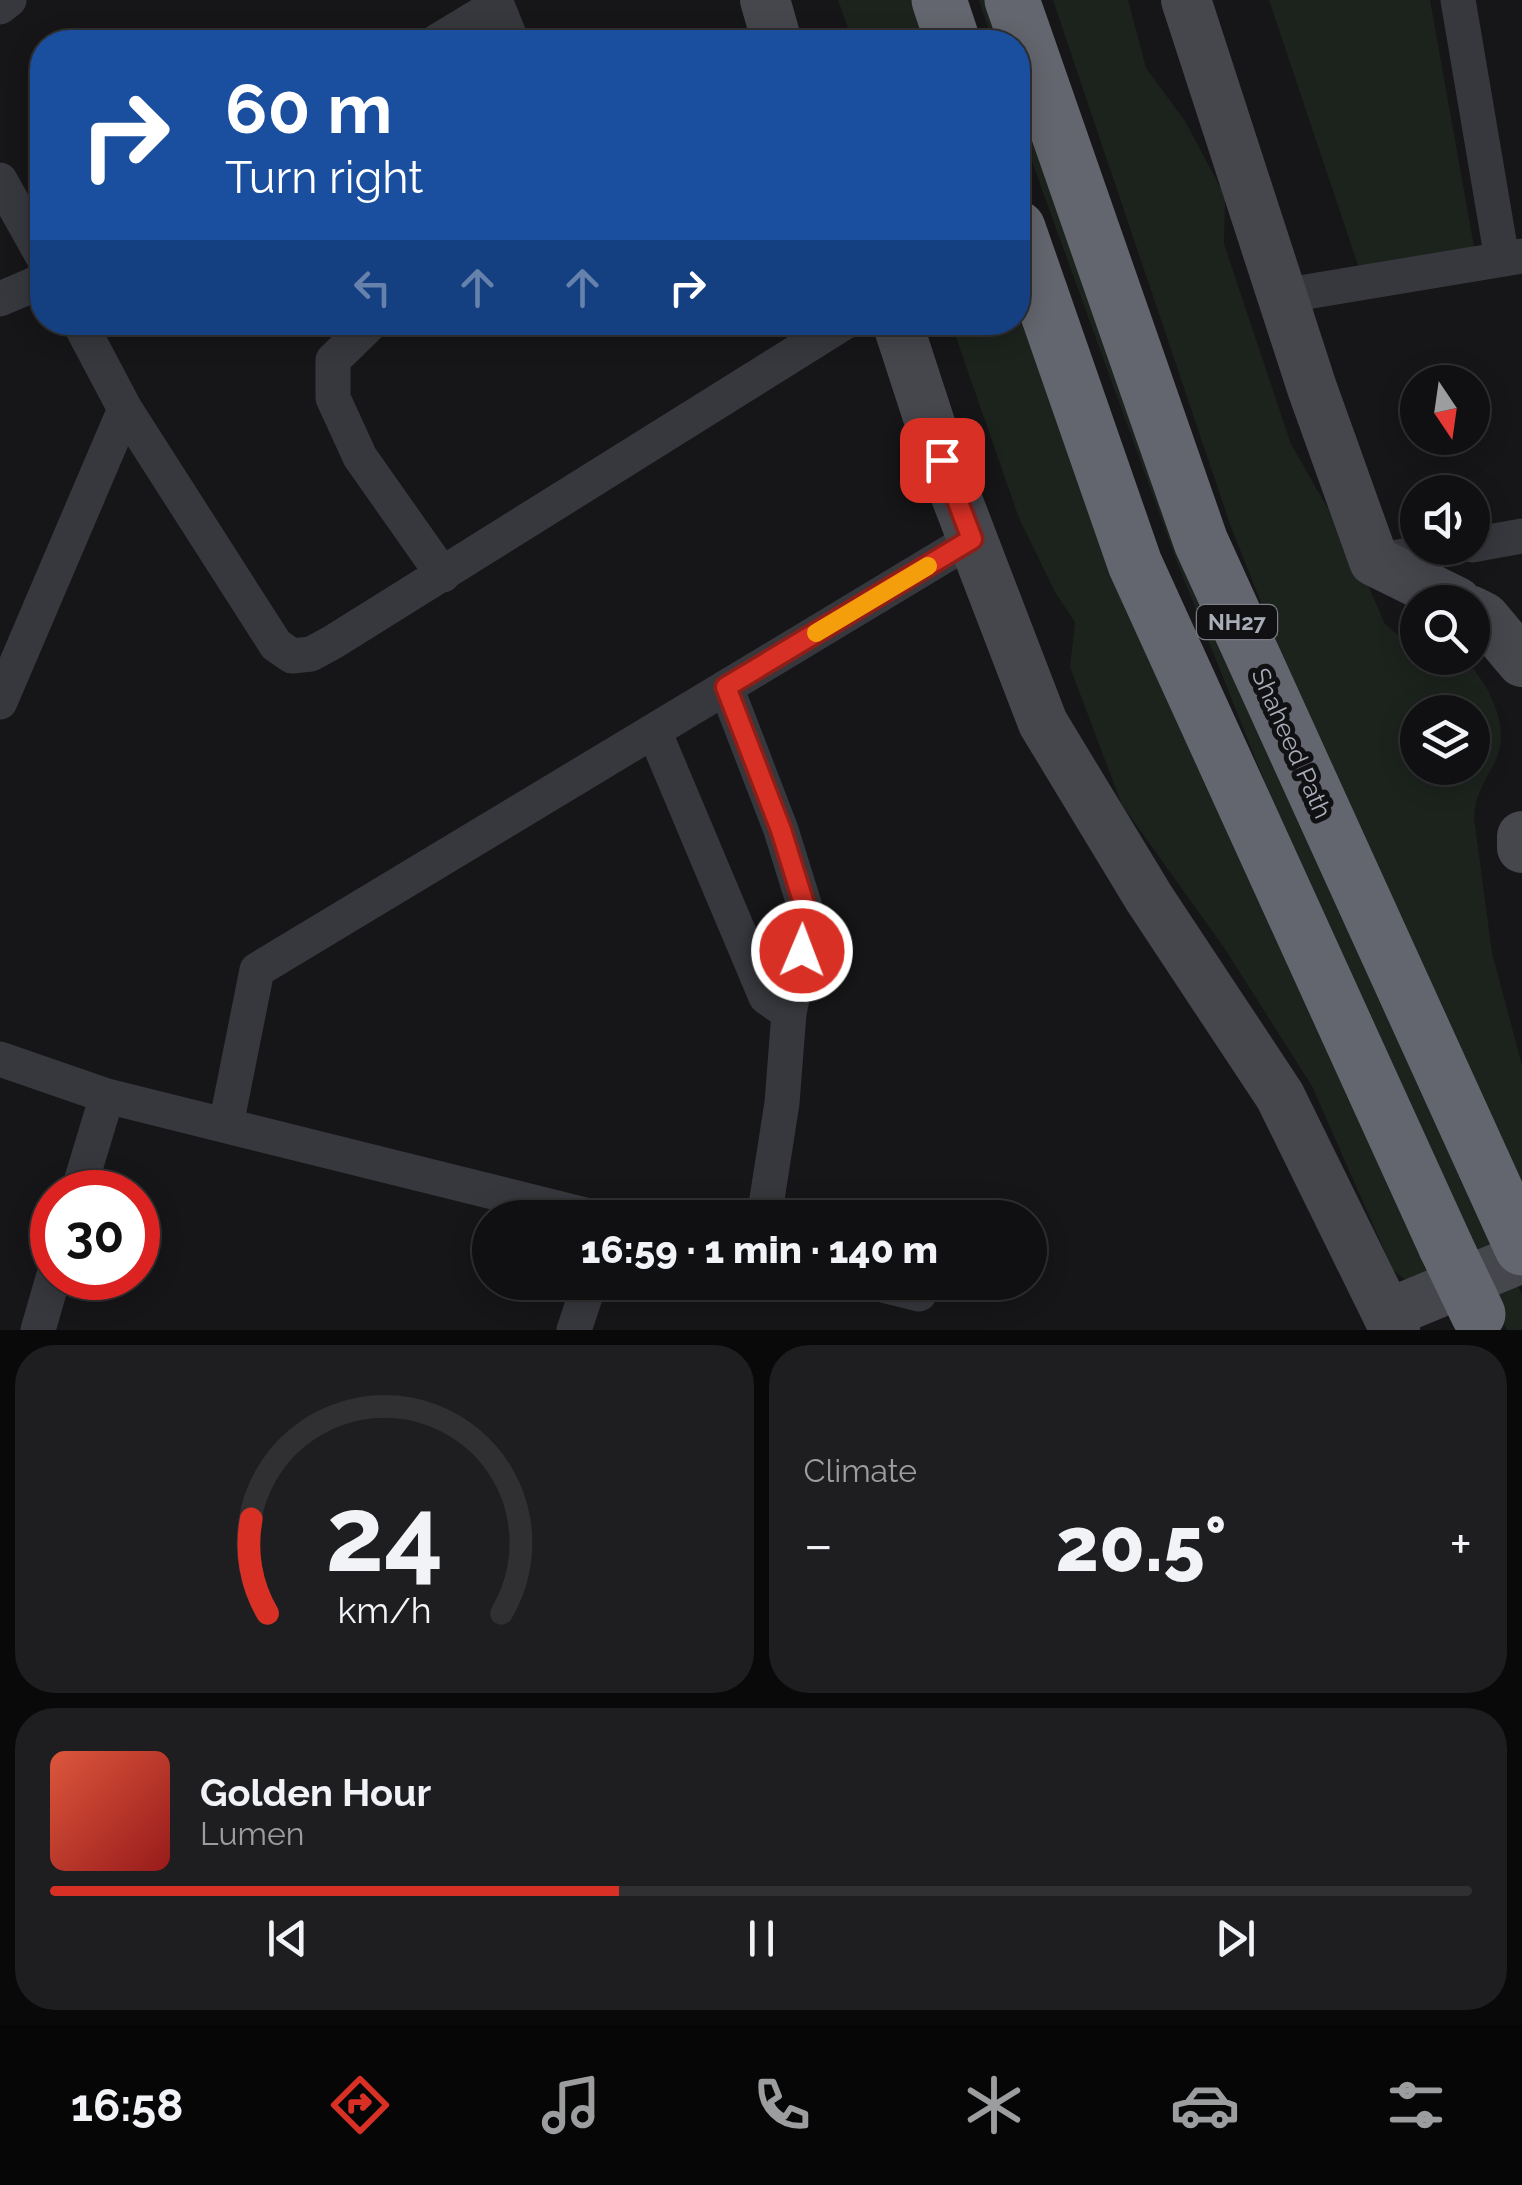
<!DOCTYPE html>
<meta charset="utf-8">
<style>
:root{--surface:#101012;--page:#1e1e20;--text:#f1f3f6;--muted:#9c9d9f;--line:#303032;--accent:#d93025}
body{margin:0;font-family:Raleway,sans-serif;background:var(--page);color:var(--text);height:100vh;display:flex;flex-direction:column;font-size:38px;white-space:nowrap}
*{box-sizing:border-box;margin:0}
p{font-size:32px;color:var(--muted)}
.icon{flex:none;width:55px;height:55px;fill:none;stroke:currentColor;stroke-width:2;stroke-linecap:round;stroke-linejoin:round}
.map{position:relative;height:1330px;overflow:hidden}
.drawer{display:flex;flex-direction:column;gap:15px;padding:15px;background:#09090a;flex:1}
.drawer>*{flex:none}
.banner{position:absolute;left:30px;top:30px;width:1000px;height:305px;border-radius:40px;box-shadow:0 5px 25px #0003,0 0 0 2px var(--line);background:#1a4fa0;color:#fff;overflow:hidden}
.needle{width:65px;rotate:167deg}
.controls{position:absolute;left:1400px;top:365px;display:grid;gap:20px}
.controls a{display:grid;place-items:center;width:90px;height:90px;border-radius:50%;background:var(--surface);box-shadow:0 5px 25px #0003,0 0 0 2px var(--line);font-size:50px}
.speed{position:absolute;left:30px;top:1170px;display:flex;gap:20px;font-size:50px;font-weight:700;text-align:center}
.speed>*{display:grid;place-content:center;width:130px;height:130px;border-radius:50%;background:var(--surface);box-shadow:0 5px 25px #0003,0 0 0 2px var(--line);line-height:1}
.speed .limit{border:15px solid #d22;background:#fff;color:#111}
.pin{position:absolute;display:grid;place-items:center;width:85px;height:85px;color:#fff;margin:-42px;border-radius:20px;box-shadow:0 5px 15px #0006}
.me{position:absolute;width:110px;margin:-55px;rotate:1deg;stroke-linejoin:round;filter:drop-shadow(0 0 8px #0008)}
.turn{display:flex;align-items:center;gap:35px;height:210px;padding:0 30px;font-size:45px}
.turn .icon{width:130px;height:130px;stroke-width:2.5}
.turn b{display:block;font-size:70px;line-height:85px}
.lanes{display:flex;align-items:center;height:95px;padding:0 30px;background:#0003;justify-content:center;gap:50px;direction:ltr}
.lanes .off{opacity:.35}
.big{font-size:75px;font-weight:800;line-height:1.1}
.drawer .tile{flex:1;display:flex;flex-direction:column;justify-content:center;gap:15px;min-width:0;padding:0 35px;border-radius:40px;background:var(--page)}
.drawer .dial{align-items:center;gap:0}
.dial svg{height:260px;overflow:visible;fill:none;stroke:var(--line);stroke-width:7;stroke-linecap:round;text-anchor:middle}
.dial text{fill:var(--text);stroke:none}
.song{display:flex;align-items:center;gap:30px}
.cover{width:120px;height:120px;border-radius:15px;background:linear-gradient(135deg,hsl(10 70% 55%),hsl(0 70% 35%))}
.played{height:10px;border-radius:5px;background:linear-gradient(90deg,var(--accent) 40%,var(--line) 40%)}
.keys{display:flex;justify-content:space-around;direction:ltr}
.heat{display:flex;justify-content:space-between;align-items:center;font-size:55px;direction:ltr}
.drawer .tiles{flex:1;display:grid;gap:15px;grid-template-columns:1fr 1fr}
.tile:last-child{grid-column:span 2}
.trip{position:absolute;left:472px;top:1200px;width:575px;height:100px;border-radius:50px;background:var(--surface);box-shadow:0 5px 25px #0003,0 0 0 2px var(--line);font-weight:800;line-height:100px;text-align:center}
.menu{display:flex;height:160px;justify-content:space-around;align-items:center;background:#060607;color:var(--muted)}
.menu .icon{width:70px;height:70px}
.menu .current{color:var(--accent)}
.menu b{font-size:45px;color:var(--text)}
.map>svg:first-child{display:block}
.green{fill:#1c231d;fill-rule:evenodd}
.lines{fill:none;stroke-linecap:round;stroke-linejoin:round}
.street{stroke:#37383d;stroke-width:35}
.secondary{stroke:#45474d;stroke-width:50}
.highway{stroke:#63666e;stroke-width:55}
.highway-bridge{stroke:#63666e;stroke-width:55}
.route-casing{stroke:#8d1f18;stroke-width:25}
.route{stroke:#d93025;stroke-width:18}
.slow{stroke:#f59e0b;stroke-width:18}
.labels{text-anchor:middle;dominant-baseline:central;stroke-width:10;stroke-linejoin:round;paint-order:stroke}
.shield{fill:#111113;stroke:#7b7e86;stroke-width:2.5}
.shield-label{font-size:22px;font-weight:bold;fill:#a8adb8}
.street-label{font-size:25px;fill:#a8adb8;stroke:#111113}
</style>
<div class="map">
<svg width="1522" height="1330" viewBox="0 0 1522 1330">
<rect width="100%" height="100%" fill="#161618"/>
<path class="green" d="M838 0H936L951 42H853Z
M979 0H1007L1340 895 1522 1295V1330H1507L1313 903 1177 562 1035 170 1018 117V42H993Z
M1053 0H1128L1146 68 1185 121 1225 196 1224 244 1291 444 1356 558 1385 624 1399 636 1417 639 1418 658H1464C1489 685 1514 729 1493 766 1483 784 1475 797 1474 818L1492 953 1522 1065V1202L1358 845 1231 527ZM1418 712H1472V768H1418Z
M1269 0H1430L1474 247 1359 268Z
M1018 237 1437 1288 1414 1287 1393 1270 1312 1086 1223 946 1122 805 1070 667 1075 622 1055 592 1019 518 951 323 1018 322Z"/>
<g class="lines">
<path class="street" d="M495 0 512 42
M1458 0 1502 259
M0 7 9 0
M436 42 497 5
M0 180 42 255
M1282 296 1522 256
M0 299 42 281
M79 322 125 409 276 645 292 656 311 654 333 642 845 322
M372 322 333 360V398L360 457 443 575
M1472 545 1522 536
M1374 561 1454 548
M726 687 781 830 809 920 789 1013 782 1103 764 1218
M0 702 125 409
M654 731 766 997 789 1013
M0 1059 107 1096 597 1218
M226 1125 257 970 972 539
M78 1192 107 1096
M871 1282 919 1294
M38 1330 53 1278
M574 1330 590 1282"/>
<path class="secondary" d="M765 0 777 42
M1186 0 1312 388 1374 561 1457 602
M897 322 942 460 1043 723 1149 898 1280 1096 1395 1330
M1472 611 1484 617 1522 662
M1522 836V848
M1387 1314 1522 1258"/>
<path class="highway" d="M939 0 953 42
M1012 0 1201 542 1522 1248
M1018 228 1135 564 1446 1247"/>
<path class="highway-bridge" d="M1446 1247 1478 1314"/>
</g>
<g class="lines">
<defs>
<path id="route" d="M802 951 809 920 781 830 726 687 972 539 942 460"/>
</defs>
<use href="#route" class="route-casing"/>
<use href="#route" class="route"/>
<path class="slow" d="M816 633 928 566"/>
</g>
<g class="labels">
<rect class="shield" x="1197" y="605" width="80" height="34" rx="8"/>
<g class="shield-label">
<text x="1237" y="622">NH27</text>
</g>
<g class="street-label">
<text transform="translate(1292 743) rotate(66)">Shaheed Path</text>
</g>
</g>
</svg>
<div class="controls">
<a><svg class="needle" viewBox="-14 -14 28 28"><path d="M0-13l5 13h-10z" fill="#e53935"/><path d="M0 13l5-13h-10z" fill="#9c9d9f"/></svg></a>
<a><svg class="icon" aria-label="sound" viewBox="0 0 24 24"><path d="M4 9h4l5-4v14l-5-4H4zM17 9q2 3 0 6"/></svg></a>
<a><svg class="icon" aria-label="search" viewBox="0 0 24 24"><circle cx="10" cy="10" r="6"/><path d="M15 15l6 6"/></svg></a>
<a><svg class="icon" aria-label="layers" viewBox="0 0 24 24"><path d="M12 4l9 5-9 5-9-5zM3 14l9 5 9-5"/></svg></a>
</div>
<div class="speed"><div class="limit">30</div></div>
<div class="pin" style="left:942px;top:460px;background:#d93025"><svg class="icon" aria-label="arrive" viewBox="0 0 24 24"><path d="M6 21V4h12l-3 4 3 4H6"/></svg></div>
<svg class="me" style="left:802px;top:951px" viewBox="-20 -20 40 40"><circle r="17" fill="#d93025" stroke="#fff" stroke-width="3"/><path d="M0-11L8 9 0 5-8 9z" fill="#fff"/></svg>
<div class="trip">16:59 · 1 min · 140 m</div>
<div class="banner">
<div class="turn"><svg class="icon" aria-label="right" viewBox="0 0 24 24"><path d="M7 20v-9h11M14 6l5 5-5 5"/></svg><div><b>60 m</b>Turn right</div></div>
<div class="lanes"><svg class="icon off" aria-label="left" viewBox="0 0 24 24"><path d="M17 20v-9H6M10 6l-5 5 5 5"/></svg><svg class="icon off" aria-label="ahead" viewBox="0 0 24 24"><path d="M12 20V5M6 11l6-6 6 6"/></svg><svg class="icon off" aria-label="ahead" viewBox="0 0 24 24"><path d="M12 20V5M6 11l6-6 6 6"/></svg><svg class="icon" aria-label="right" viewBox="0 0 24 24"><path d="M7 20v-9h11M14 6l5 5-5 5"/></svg></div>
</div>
</div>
<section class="drawer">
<div class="tiles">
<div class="tile dial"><svg viewBox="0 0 100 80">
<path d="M14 69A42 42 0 1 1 86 69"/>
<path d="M14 69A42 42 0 0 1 9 40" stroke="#d93025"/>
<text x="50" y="56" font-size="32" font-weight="700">24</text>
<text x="50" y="72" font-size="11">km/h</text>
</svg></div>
<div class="tile"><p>Climate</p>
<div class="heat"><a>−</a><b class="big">20.5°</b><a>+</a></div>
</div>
<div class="tile">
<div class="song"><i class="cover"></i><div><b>Golden Hour</b><p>Lumen</p></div></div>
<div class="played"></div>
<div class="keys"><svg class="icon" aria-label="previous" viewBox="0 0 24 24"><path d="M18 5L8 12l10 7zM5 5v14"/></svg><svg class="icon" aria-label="pause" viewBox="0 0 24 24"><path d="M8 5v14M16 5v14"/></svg><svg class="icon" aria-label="next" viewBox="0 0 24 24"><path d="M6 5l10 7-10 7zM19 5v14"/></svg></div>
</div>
</div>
</section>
<nav class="menu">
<b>16:58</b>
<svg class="icon current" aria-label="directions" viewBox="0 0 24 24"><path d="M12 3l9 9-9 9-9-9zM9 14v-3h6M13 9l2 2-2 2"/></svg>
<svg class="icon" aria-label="music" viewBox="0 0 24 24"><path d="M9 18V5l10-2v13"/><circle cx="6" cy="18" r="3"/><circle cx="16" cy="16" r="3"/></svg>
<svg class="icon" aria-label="phone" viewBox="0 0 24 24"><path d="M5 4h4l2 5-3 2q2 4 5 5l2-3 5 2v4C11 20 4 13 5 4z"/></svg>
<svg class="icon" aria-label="climate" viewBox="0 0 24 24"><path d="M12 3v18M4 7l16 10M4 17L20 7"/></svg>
<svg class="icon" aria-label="car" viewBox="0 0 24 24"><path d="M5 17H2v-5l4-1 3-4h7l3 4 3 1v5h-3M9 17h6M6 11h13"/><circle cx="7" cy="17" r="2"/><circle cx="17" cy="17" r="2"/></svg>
<svg class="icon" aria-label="filters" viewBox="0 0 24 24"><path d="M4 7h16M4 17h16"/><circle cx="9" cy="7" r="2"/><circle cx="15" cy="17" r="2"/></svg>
</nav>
